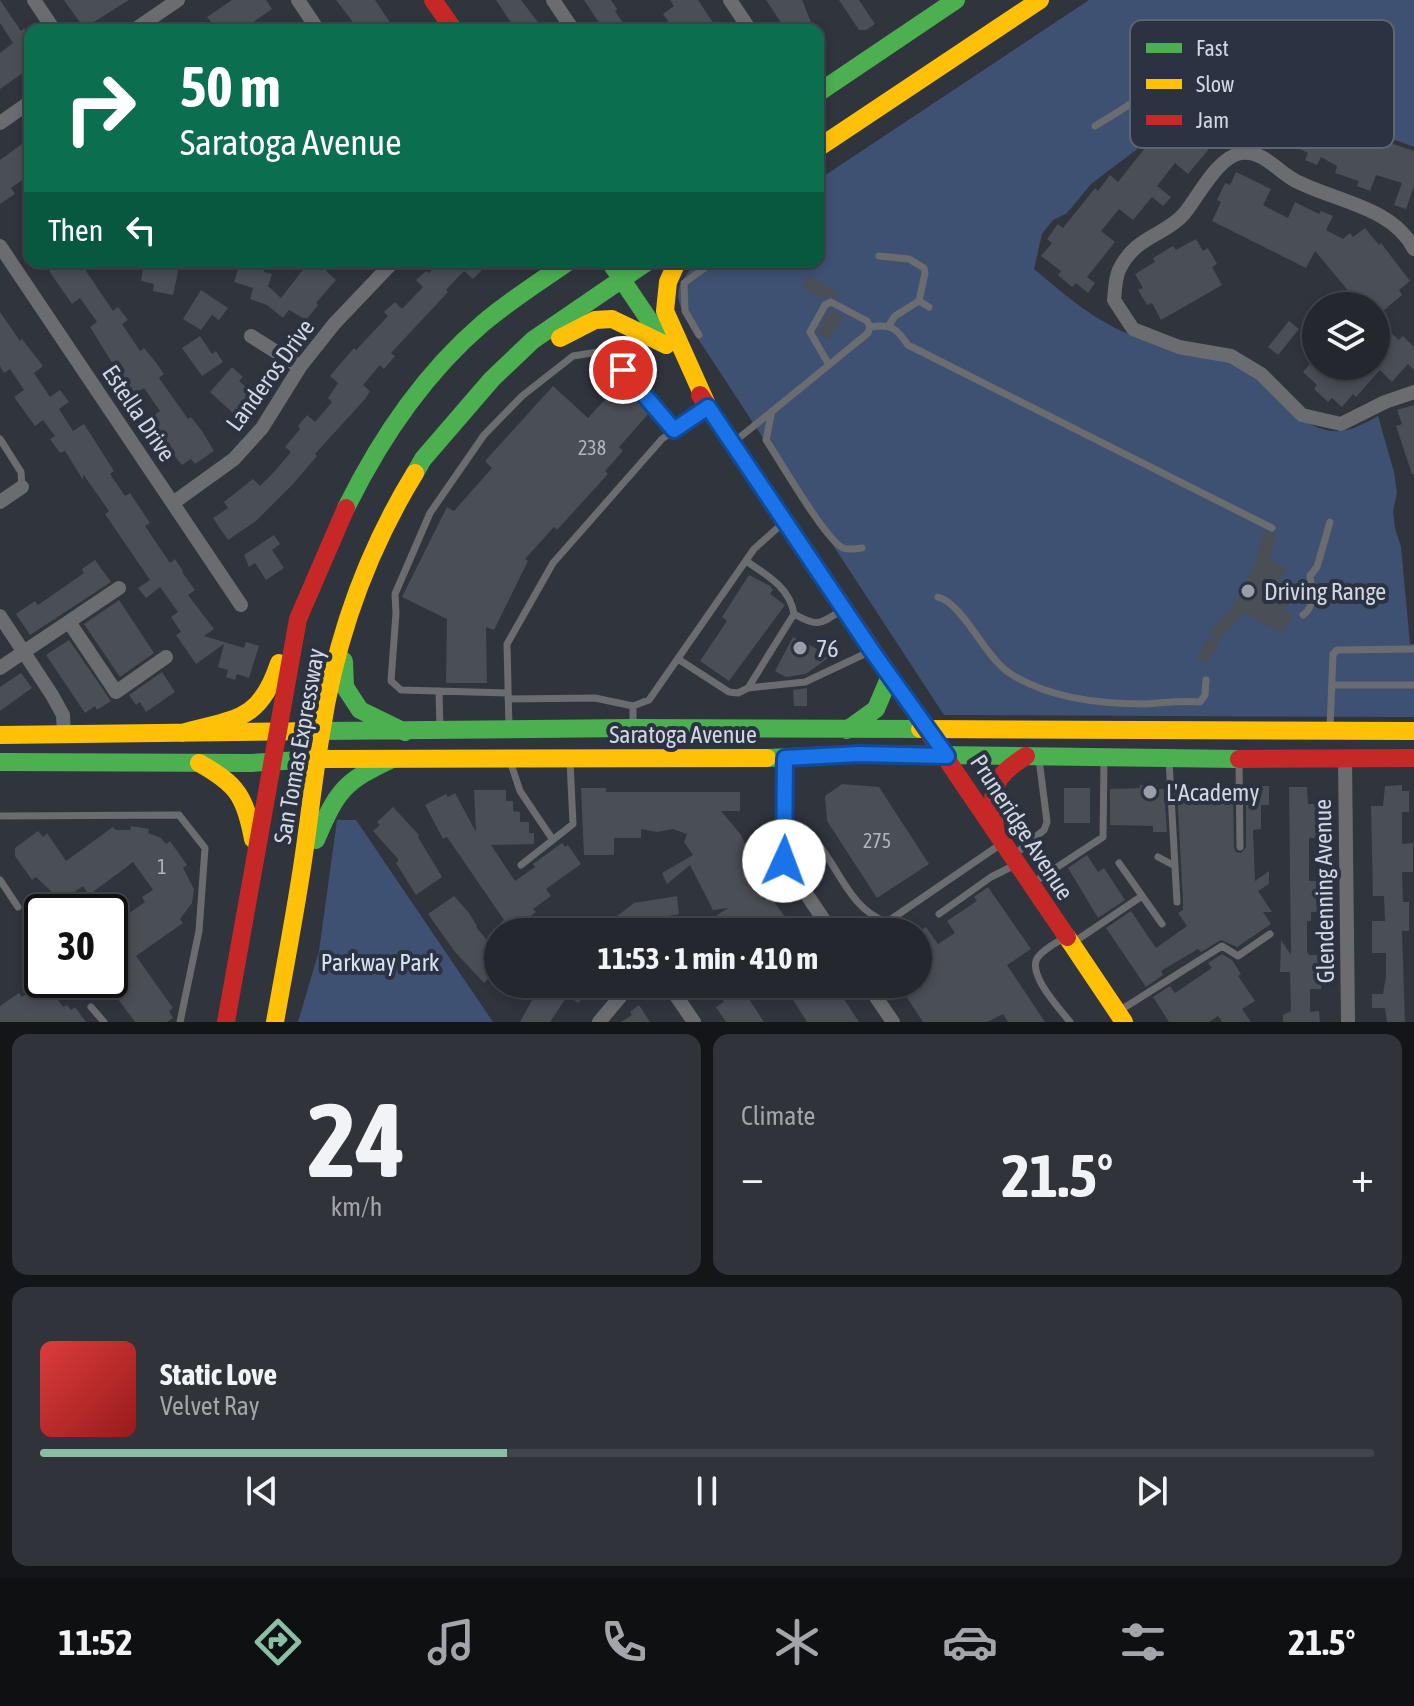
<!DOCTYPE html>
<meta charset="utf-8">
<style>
:root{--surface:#24272e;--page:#30333a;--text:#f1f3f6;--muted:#a3a5aa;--line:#41444a;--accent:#8abfa5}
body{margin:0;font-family:"Asap Condensed",sans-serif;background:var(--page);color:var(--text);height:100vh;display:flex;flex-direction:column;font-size:30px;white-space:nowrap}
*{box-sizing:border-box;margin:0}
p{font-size:26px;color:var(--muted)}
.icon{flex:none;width:44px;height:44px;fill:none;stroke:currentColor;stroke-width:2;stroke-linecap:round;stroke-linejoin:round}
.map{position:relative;height:1022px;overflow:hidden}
.drawer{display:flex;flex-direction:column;gap:12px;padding:12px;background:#141519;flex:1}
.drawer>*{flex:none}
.guide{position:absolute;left:24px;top:24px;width:800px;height:244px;border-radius:16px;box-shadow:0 4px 12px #0003,0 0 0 2px var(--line);background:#0b6e4f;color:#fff;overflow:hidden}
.fabs{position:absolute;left:1302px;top:292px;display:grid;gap:16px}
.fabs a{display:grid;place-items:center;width:88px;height:88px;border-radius:50%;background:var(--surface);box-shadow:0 4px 12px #0003,0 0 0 2px var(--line);font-size:40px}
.speed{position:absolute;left:24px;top:894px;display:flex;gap:16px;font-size:40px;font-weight:700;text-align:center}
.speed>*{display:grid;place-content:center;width:104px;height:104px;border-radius:50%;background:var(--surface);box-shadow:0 4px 12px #0003,0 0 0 2px var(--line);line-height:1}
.speed .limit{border:4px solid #111;border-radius:12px;background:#fff;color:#111}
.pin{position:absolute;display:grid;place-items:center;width:68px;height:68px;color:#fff;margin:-34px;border:4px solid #fff;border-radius:50%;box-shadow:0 2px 8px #0007}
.me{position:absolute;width:88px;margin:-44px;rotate:2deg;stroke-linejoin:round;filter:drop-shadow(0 0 6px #0008)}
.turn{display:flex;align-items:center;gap:28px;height:168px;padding:0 24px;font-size:36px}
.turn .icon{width:104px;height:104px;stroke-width:2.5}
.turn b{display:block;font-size:56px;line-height:68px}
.then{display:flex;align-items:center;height:76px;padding:0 24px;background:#0003;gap:16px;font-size:30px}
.big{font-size:60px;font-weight:700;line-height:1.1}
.drawer .card{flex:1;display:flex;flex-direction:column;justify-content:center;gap:12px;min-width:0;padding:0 28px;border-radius:16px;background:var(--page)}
.drawer .dial{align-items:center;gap:0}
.dial b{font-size:104px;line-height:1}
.song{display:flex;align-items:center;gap:24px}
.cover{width:96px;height:96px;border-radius:12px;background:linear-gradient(135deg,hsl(0 70% 55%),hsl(0 70% 35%))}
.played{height:8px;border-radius:4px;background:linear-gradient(90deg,var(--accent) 35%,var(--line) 35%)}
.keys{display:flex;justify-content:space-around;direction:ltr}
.heat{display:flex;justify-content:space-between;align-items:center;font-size:44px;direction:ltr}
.drawer .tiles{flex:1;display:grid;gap:12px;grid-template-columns:1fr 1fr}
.card:last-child{grid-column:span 2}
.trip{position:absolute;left:484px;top:918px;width:448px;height:80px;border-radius:40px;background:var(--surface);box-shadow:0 4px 12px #0003,0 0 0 2px var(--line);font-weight:700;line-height:80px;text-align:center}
.menu{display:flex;height:128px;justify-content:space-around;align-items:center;background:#0e1012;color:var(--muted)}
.menu .icon{width:56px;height:56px}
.menu .on{color:var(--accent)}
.menu b{font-size:36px;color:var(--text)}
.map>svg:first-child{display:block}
.green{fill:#3f5173}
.building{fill:#4a4e55}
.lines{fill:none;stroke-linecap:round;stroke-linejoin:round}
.lane{stroke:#6b6c70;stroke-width:7}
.street{stroke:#6b6c70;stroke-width:14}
.fast{stroke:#4caf50;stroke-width:18}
.slow{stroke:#ffc107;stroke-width:18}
.jam{stroke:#c62828;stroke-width:18}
.route-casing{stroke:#114b97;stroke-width:20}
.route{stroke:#1a73e8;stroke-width:14}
.poi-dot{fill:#999ea8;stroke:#2b3342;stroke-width:3}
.labels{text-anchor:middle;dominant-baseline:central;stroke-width:8;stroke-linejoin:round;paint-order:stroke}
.number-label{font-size:20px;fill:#b0b5be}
.street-label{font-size:24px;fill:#d2d7e1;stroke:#2b3342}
.poi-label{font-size:24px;fill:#d2d7e1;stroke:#2b3342;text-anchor:start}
.park-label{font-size:24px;fill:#d8e2f4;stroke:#2b3342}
.key{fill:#2b3342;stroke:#5d6472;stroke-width:2}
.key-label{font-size:22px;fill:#d2d7e1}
</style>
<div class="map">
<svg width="1414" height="1022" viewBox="0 0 1414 1022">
<rect width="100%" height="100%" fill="#30343d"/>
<path class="green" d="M1089 0H1414V147L1382 135 1329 98 1222 34 1209 40 1168 105 1136 150 1091 184 1067 213 1053 220 1042 234 1034 269C1065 295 1098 324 1137 337 1174 350 1215 349 1249 370 1276 387 1292 422 1326 430 1344 435 1362 425 1378 416L1394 472 1397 493 1393 511 1395 528 1401 547 1410 644H1414V717L944 715 693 331C675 297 670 292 697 262H818V180Z
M337 820H356L493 1022H298L319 951Z"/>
<path class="building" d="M0 0 21 31 24 28 30 36V68L0 89V53L13 43 0 23Z
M64 0H129L84 28Z
M232 0H266L272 9 242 30H200L211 22 207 17Z
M336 0H375L395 30H359Z
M496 0H521L541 26 535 30H516Z
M584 0H611L617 9 615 11 628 30H604Z
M670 0H698L718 30H674L663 14 674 6Z
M766 0H802L813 27 786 30Z
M839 0H859L875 24 866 30H859Z
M1220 40 1267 63 1264 69 1328 100 1326 104 1342 112 1338 121 1368 131 1367 135 1414 151V186L1406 209 1394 205 1402 183 1376 175 1370 191 1357 186 1359 181 1335 173 1337 166 1321 157 1317 165 1305 160 1308 153 1284 141 1292 125 1267 113 1259 129 1248 123 1251 118 1215 100 1218 95 1198 86 1200 79 1196 76 1207 55 1211 57Z
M1167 108 1187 124 1190 120 1208 135 1205 138 1213 144 1188 174 1175 163 1157 186 1171 197 1163 206 1152 197 1133 220 1119 209 1101 231 1115 242 1087 277 1095 283 1088 293 1076 283 1072 287 1058 275 1061 271 1041 256 1052 243 1047 239 1058 224 1063 228 1095 188 1098 191 1110 175 1118 182 1153 138 1148 134Z
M30 138V174L11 188 15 194 0 204V160Z
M1236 172 1271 189 1263 205 1288 218 1295 202 1319 214 1321 211 1333 216 1326 230 1343 239 1350 233 1353 237 1365 228 1379 245 1381 243 1410 281 1399 290 1402 295 1376 317V306H1361L1315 251 1306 268 1212 221 1221 202 1217 200 1225 183 1230 185Z
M1196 239 1203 251 1208 248 1217 264 1212 267 1222 285 1161 320 1152 303 1147 305 1138 290 1143 288 1135 274 1155 262 1153 258 1173 246 1176 250Z
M62 262H80L113 311 118 307 128 320 122 324 140 351 144 348 154 360 164 374 159 378 188 419 191 417 202 431 214 451 195 464 191 459 182 465 169 449 149 419 160 411 144 388 135 394 122 379 90 327 97 322 80 298 72 304 49 271Z
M144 262H180L173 295 153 291 154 284 141 281Z
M249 262H262L264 272 272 274 268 286 281 298 309 262H334L326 271 336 280 316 303 318 305 306 320 289 310 283 318 267 305 250 299 253 288 234 282 240 264 245 265Z
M440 262H490L473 279 464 271 446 290 448 292 391 353 395 356 384 369 380 365 363 385 370 391 365 399 315 454 317 456 292 485 256 521 228 540 213 518 228 508 224 502 253 479 260 486 275 471 291 452 285 447 300 429 298 426 307 415 315 422 332 402 328 398 338 383 330 376 354 348 356 350 388 316 384 312 395 302 402 309 423 287 416 280 426 271 429 273Z
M809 275 839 294 837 298 830 296 822 299 802 286Z
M201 290 228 308 219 320 212 315 201 330 183 319Z
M830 310 844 316 829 340 817 332Z
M0 312 20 341 22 339 43 366 34 373 50 397 60 390 69 402 59 409 73 431 84 424 114 471 110 474 125 496 130 493 150 523 145 526 170 563 175 559 183 571 182 572 195 590 188 595 214 629 204 636 244 648 246 642 259 646 249 678 237 674 235 680 226 677 228 670 218 667 224 644 196 664 176 635 181 632 171 617 178 612 160 587 146 598 138 588 150 580 105 514 109 511 83 474V480L65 451 60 453 50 439 55 436 43 420 35 426 14 397 24 390 10 369 4 373 0 366Z
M1376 319 1399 340 1403 336 1414 347V370L1408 364 1392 382 1380 370 1356 397 1353 394 1342 407 1332 398 1328 402 1314 389 1317 385 1303 372 1316 357V366H1376Z
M1289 321 1299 329 1278 355 1268 347Z
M200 336 212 354 216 351 223 362 202 376 182 348Z
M232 367 243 377 239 381 253 393 234 414 210 392Z
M619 384 650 412 619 447 623 451 605 471 608 474 557 530 554 527 525 559 528 561 494 630 486 627 487 683H446L447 619 402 597 447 507 454 511 492 468 485 461 553 386 588 418Z
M1414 405V474H1412L1396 426 1402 424 1397 410Z
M1264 531 1276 534 1270 560 1286 568 1278 584 1293 593 1283 611 1293 616 1282 634 1244 613 1218 640 1209 631 1232 608 1256 562Z
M274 535 280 544 272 550 284 568 266 580 255 563 249 567 244 555Z
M95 560 111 582 30 635 16 614 35 601 38 605 84 573 82 569Z
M749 575 770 586 773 590 770 594 785 605 729 681 700 661 727 621 722 617Z
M119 600 154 653 120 677 84 624Z
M1210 636 1220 643 1206 663 1196 657Z
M793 637 817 649 832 639 839 650 806 674 786 677 775 671Z
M69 640 111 701 97 710 95 706 85 713 46 655Z
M162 672 175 692 146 712 140 702 136 705 129 695Z
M21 673 32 688 0 711V687Z
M807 688V706H794L793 690Z
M842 784 879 787 929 864 877 898 827 821 825 796Z
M1140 785H1158V789H1164L1167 832H1153V826L1110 825V789L1140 788Z
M1402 785V791H1409V812H1402V844L1413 843V872H1402L1403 902H1409V931H1402L1405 1022H1387L1385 1008H1372V994H1383L1386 976V953H1372V921H1385L1384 896H1373L1371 806H1383L1385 786Z
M1233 786 1234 847 1236 852 1241 853 1246 847V786H1269V805H1261V829L1253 830 1255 881 1269 871V884L1258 891 1272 912H1263L1271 924 1237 947 1221 940 1201 952 1198 949 1161 971 1163 975 1146 987 1106 928 1131 911 1156 948 1187 926 1178 913 1183 910V902L1177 789Z
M1289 787H1307L1308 804H1320V838H1309V881H1321V912H1311V921H1307V951L1309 955H1321V989H1310V1012L1319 1011 1320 1022H1283V1015L1291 1011 1290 972H1280L1281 940 1291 955Z
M581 788H606V792H740V811H721L741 835 751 858 745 860 764 900 770 896 796 932H734L723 923 711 932H692L728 908 713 910 690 865 667 884 662 873 693 855 684 842 687 834 673 829 657 832 641 829V838H614V855H584Z
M1064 788H1090V823H1064Z
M474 790H506V801H513V811L520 812V822H529V833H534V844L491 845 515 881 535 867 533 864 562 843 565 847 568 845 581 864 546 889 551 896 533 909 536 912 529 917 531 920 514 932H508L501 922 504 920 447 837 443 839 425 805 446 794 448 797 455 793 476 832Z
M393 807 419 835 418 837 442 877 416 895 396 863 399 860 373 831 380 825 377 822Z
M131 826 149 829 148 833 161 838 166 844 170 841 187 865 183 868 194 889 192 903 180 919 183 923 136 956 173 1008 169 1011 173 1018 167 1022H135L118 999 115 1000 110 994V934L115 930 112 925 145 902 142 897 153 890 133 862 89 895 83 886 70 895 66 894 64 899 56 896 36 877 32 880 15 856V848L38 831 43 837 47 833 66 861 113 827 116 830H130Z
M1087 855 1098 872 1104 868 1125 900 1098 918 1068 868Z
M988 887 1031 949 1007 965 1045 1022H1008L1003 1014 987 1022H923L898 984H918V932L926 927 938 944 955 933 947 921 977 901 974 897Z
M454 896 469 913 477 926 476 927 498 953V969L484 983 455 952 428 914Z
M677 896 679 914 659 918 660 930 596 932 634 903Z
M1222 954 1232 960 1241 974 1238 976 1255 1001 1242 1009 1251 1022H1222L1218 1016 1209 1022H1169L1153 997 1170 986 1175 993 1212 968 1208 963Z
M541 984H594L578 1003 568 995 550 1022H520Z
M713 984H736L741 991 743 990 764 1022H726L716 1007 724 1002Z
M783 984H834L859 1022H807Z
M30 991 49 993 56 997 63 1007 67 1005 71 1010 75 1007 86 1022H0V1006L19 993 22 997Z
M639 1005 650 1022H621L632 1015 630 1012Z"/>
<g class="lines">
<path class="lane" d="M1095 126C1123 109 1153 91 1176 68 1187 57 1190 41 1203 33 1216 24 1236 20 1251 25
M879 256 909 259 924 268 925 273 919 301 929 307
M889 325 895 316 919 301
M870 327C891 323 897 329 908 345L1272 528
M699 335 685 311 684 283 713 262
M772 411 766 440C779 459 826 541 843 548 849 550 856 549 862 548
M0 439 21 472 22 487
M734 442C779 406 824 369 868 333L870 327 867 321 831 302 825 305 810 332 829 365
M938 597C963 604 984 655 1008 672 1046 698 1100 704 1145 704 1163 703 1182 700 1200 702L1205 695 1206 680
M794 614C818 627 819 625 842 610
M1303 615C1316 606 1312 590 1310 576L1317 567 1330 522
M678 659 729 692 738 693 748 688 794 614C790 588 767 575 746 561
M1332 685H1414
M748 688 805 682 871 651
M439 691 440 729
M508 693 401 690 391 681 396 613 395 594 430 513 484 435 522 396 573 356 598 352C630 372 651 401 674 430
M508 699 595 698 633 706
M633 726V706L649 700 754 549 783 523
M509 728 507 644 553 563 662 439 705 409
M1330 728 1333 654 1337 650 1414 649
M1169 760 1177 902
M510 761 520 791 553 840
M1239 761 1240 847
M0 816 179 815 205 848 199 931 180 1022
M785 822C792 825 803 827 808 832 837 860 847 909 887 922L1001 844
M1014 855 1044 830 1047 822 1039 759
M1158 857 1175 866
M1119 863 1162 924
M521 865 573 824 570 761
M0 880 18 907
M1033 883 1103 837 1104 762
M939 914 991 877 1015 865
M1064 938C1056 943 1044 949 1038 957 1026 973 1059 1008 1070 1022
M1074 942 1142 896
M91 1007 104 1022
M1119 1011 1222 946 1238 956 1270 934"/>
<path class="street" d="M34 0 54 30
M298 0 318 30
M553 0 573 30
M730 0 750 30
M134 30 178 0
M0 123 30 102
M0 246 241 605
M1414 249C1392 206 1333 201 1294 180 1276 170 1263 150 1241 153 1216 158 1198 198 1183 215 1164 236 1135 236 1119 270 1115 279 1115 291 1114 300L1133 329 1179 347 1231 356 1261 374 1302 415 1341 424 1385 402 1414 392
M251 336 300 367
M0 502 22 487
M173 503 234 459 262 428 300 367 334 324 393 262
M0 616 52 695 63 715 64 734
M69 622 116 692 166 657
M0 668 119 588
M785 758 784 861 832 932
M1345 759 1348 1022
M668 984 694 1022
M867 984 893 1022
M599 1022 631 984"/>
<path class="fast" d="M818 93 956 0
M610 262 666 345
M415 473 423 459 492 379 533 340 647 262
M346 508C380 439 424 374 482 324 509 301 539 282 568 262
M344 661 345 687 360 710 405 732
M847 730 876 709 890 676
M321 731 633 728 920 729
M767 758 859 754 1239 759
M0 762 251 763 318 759
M316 840C337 791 343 782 392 759"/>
<path class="slow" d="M818 148 1040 0
M677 262 668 282 665 311 708 407
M560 338 595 320 612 319 666 345
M920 729 1414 731
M182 733C235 718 260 722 279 663
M0 735 321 731
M318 759 767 758
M199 763C237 784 245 796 253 839
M1067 937 1124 1022
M275 1022C285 966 296 910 304 854 310 814 314 774 321 734 335 641 366 553 415 473"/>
<path class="jam" d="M433 0 454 30
M700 395 1067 937
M1239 759 1414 758
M995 827C991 787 991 779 1026 756
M226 1022 298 619 346 508"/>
</g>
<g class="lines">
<defs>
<path id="route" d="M623 370 674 430 708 407 872 651 947 756 859 754 785 758 784 861"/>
</defs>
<use href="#route" class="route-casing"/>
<use href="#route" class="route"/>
</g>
<g class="poi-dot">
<circle cx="1248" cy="591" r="8"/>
<circle cx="800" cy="648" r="8"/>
<circle cx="1150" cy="792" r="8"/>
</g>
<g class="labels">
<g class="number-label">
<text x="592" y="447">238</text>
<text x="877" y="840">275</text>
<text x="162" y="866">1</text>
</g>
<g class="street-label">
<text transform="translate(270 375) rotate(-54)">Landeros Drive</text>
<text transform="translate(139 413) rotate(56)">Estella Drive</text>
<text x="683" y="734">Saratoga Avenue</text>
<text transform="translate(299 746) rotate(-80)">San Tomas Expressway</text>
<text transform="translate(1022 827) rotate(57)">Pruneridge Avenue</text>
<text transform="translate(1324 891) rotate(-91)">Glendenning Avenue</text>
</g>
<g class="poi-label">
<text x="1264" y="591">Driving Range</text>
<text x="816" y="648">76</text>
<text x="1166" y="792">L'Academy</text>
</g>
<g class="park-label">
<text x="380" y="962">Parkway Park</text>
</g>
</g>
<rect x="1130" y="20" width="264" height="128" rx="12" class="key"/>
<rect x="1146" y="43" width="36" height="10" fill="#4caf50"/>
<rect x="1146" y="79" width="36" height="10" fill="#ffc107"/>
<rect x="1146" y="115" width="36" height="10" fill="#c62828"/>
<g class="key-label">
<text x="1196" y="56">Fast</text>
<text x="1196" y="92">Slow</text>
<text x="1196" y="128">Jam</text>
</g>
</svg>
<div class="fabs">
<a><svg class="icon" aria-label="layers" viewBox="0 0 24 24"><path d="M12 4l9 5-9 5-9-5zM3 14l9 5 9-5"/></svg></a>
</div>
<div class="speed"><div class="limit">30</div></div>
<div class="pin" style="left:623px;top:370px;background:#d93025"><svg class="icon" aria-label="arrive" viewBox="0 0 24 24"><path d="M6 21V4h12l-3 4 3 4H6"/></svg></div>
<svg class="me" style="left:784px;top:861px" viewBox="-20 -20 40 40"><circle r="19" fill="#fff"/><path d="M0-13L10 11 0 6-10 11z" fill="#1a73e8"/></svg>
<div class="trip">11:53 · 1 min · 410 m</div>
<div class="guide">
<div class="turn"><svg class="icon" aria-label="right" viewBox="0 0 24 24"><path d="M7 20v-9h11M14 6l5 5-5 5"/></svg><div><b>50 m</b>Saratoga Avenue</div></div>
<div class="then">Then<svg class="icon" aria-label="left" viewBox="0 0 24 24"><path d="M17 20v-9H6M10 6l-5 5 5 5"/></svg></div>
</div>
</div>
<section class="drawer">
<div class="tiles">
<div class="card dial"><b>24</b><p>km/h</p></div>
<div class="card"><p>Climate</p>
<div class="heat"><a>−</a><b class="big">21.5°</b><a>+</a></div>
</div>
<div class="card">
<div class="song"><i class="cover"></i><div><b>Static Love</b><p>Velvet Ray</p></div></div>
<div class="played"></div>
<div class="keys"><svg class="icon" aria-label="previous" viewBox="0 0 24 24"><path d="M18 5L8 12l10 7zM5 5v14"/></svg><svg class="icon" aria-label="pause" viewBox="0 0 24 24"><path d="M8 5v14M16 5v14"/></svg><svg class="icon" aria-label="next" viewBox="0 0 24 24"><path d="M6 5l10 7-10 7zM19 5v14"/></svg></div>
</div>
</div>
</section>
<nav class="menu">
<b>11:52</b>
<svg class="icon on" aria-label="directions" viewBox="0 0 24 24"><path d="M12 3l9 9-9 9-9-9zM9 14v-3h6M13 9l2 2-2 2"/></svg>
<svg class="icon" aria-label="music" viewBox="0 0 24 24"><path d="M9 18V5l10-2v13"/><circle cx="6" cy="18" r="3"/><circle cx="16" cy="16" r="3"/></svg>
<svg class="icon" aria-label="phone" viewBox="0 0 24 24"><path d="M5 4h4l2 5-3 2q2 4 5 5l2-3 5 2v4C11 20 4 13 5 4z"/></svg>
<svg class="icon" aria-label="climate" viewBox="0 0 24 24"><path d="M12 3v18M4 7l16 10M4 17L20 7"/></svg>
<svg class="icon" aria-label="car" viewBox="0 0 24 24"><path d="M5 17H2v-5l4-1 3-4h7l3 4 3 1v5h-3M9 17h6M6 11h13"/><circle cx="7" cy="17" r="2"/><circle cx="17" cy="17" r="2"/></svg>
<svg class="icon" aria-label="filters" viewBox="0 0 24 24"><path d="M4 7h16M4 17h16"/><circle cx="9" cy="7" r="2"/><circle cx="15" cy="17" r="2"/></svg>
<b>21.5°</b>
</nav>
